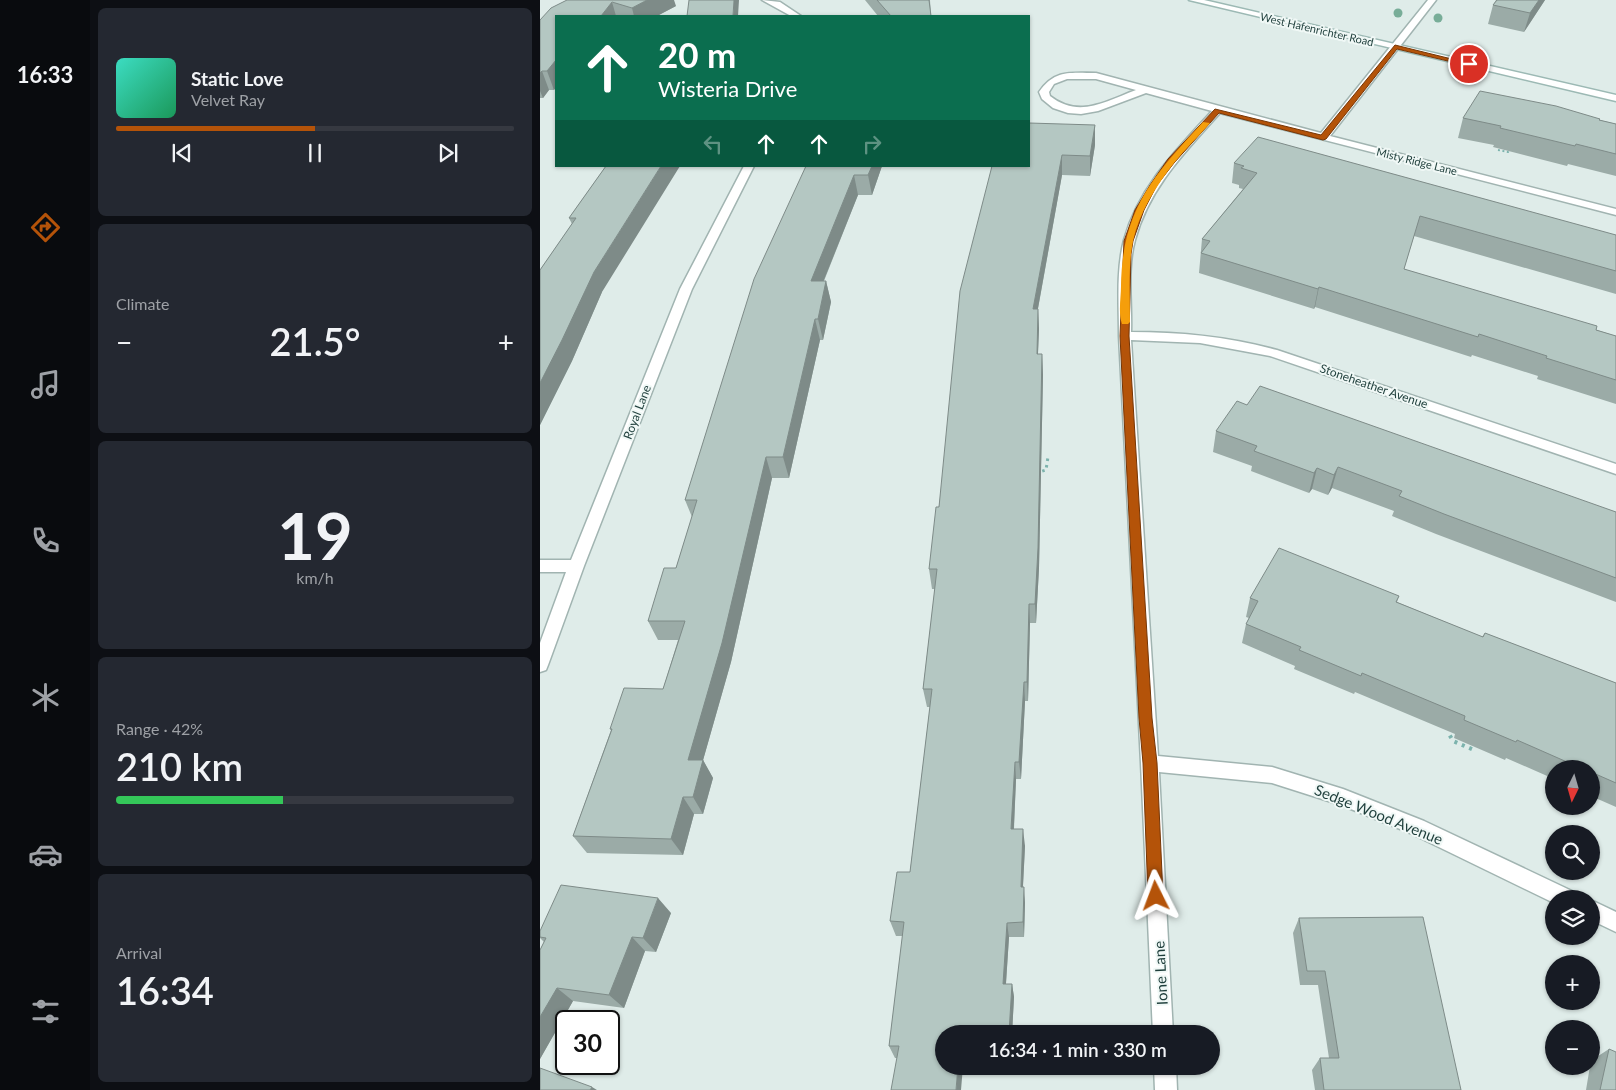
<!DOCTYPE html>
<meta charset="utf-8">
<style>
:root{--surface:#171b24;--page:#242831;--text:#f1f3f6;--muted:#9ea1a6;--line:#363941;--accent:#b45309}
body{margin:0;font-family:Lato,sans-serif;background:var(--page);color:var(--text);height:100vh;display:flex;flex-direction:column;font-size:19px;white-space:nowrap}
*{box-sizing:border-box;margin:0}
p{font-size:16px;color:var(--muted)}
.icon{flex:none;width:28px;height:28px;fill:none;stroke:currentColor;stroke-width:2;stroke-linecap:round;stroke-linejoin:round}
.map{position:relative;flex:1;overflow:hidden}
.sheet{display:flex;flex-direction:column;gap:8px;padding:8px;background:#0d0f14;width:450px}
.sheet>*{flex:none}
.guide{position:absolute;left:15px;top:15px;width:475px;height:152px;border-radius:0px;box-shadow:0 1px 4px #0004;background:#0b6e4f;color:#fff;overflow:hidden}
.needle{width:32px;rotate:185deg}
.buttons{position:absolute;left:1005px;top:760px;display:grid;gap:10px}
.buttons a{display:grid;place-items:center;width:55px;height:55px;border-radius:50%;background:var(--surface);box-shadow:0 1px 4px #0004;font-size:25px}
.speed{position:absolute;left:15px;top:1010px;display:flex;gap:10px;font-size:25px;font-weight:700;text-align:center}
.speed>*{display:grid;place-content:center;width:65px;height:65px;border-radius:50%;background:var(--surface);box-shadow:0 1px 4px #0004;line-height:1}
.speed .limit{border:2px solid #111;border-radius:8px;background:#fff;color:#111}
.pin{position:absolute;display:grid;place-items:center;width:42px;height:42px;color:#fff;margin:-21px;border:2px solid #fff;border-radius:50%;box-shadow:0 1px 5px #0007}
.me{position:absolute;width:55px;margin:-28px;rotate:357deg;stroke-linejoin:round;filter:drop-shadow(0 0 4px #0008)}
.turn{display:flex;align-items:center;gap:18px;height:105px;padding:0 20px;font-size:22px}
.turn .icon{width:65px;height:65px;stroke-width:2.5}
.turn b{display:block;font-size:35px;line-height:42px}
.lanes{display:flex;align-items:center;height:48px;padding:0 20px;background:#0003;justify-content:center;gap:25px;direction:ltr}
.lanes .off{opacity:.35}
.big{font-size:38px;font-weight:600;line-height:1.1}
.sheet .widget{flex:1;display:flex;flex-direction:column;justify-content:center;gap:8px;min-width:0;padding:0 18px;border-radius:8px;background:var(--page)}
.sheet .dial{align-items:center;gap:0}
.dial b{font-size:65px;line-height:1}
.song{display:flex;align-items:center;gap:15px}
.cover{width:60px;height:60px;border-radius:8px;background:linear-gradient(135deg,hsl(170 70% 55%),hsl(150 70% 35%))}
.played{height:5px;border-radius:2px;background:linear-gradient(90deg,var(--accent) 50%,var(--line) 50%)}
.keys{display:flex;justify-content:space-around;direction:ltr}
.heat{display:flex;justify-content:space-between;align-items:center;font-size:28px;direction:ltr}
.charge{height:8px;border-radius:4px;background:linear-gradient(90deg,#34c759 42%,var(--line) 0)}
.trip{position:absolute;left:395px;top:1025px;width:285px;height:50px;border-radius:25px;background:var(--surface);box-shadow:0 1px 4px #0004;font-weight:600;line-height:50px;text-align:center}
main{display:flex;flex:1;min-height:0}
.tab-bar{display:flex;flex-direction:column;width:90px;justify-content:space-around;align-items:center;background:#090b0e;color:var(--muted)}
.tab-bar .icon{width:35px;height:35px}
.tab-bar .current{color:var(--accent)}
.tab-bar b{font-size:22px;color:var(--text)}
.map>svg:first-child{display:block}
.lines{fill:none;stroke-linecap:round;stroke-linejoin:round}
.street-casing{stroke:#a1b4b1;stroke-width:3}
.secondary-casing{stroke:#9cb9b4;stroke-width:3}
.path-far2{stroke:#7cb3ad;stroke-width:2;stroke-dasharray:2 2.5;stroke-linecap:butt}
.path-far1{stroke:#7cb3ad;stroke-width:3;stroke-dasharray:2.5 4;stroke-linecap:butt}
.path{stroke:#7cb3ad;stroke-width:4;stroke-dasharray:3 5;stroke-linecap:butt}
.street{fill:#fff;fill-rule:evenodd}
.secondary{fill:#fff;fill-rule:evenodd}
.tree{fill:#78ad98}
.wall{fill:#9baba7}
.shaded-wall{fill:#7e8b88}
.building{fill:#b4c7c2;stroke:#7e8b88}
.route{fill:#b45309;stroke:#753606}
.slow{fill:#f59e0b}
.labels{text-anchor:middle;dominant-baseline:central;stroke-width:4;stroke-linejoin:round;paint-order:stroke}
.far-street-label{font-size:11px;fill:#1e3e3b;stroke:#f0f8f6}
.street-label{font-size:12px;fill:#1e3e3b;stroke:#f0f8f6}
.near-street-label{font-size:15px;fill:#1e3e3b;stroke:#f0f8f6}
</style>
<main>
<nav class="tab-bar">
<b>16:33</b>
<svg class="icon current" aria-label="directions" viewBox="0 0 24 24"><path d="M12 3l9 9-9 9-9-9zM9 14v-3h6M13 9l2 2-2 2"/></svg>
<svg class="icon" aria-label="music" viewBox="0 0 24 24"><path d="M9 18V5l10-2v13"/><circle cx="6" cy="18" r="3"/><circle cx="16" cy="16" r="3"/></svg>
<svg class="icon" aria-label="phone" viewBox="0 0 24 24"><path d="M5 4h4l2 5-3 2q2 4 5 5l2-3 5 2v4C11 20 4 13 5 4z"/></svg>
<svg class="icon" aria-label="climate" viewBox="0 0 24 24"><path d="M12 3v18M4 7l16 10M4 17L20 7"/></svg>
<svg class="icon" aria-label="car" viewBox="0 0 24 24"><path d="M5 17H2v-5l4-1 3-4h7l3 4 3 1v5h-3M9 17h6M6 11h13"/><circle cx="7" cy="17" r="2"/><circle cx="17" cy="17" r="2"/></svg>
<svg class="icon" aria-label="filters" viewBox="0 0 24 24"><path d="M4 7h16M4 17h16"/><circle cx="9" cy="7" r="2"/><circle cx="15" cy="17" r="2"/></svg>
</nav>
<section class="sheet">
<div class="widget">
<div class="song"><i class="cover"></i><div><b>Static Love</b><p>Velvet Ray</p></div></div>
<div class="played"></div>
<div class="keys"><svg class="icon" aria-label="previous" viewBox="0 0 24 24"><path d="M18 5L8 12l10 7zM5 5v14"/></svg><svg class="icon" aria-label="pause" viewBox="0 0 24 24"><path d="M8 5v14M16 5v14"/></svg><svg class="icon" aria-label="next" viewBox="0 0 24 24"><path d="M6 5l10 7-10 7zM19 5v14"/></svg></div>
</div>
<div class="widget"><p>Climate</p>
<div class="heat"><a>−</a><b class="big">21.5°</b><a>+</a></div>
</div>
<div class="widget dial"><b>19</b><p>km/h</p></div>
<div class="widget"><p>Range · 42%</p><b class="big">210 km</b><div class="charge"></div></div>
<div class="widget"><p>Arrival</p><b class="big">16:34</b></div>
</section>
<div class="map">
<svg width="1076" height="1090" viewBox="0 0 1076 1090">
<rect width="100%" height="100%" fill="#dfece9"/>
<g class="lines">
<defs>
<path id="street" d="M222 0 240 2 261 16H251Z
M888 0H896L790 136 1076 209V215L680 113C645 152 609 188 595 240 587 268 592 303 591 332 641 332 690 337 737 350L1076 464V474L730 356 660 343 591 340 618 756 732 767 803 789 884 821 1034 892 1037 899H1014V903L870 833 801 805 732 783 619 772 633 1034H613L601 763 579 336C579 305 576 270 584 240 598 188 636 150 672 111L606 93 558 111 541 114 528 113 513 108 502 99 499 92C515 69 531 73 556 73L781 133ZM527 79H556L596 90C566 101 539 119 510 96L509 92 514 84Z
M204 166H214L152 289 44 566 8 665 6 670 0 672V643L26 572H0V560H31L140 289Z
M1051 900 1076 912V932L1051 920Z
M614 1066H636L637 1090H615Z"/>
<path id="secondary" d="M649 0H664L1076 95V101Z"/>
</defs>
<use href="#street" class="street-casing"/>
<use href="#secondary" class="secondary-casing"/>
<path class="path-far2" d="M958 150 968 152 970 148"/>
<path class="path-far1" d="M496 473 506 470 508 457"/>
<path class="path" d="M911 728 909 734 913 741 934 750"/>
<use href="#street" class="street"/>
<use href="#secondary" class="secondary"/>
</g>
<g class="tree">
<circle cx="858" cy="13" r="4.5"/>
<circle cx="898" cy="18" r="4.5"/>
</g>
<path class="wall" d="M27 0 136 6 117 16H16L14 90H9L3 98H0V20Z
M325 0H390L391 16H338Z
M956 0H1005L984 32 948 24 953 5Z
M923 118 1060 120 1076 124V176L1028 164 1027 166 953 147 954 145 918 138Z
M555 125V145L550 176 522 175 498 309 499 329 498 354H502L503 375 499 568 496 623H490L488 701H485L481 779H476L474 829 485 846 483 887 485 903 484 937H469L466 984H472L474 997 472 1034H404L357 1058H355L349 1046 363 936H356L350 921 370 872 390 707H387L383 689 395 589H392L389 569 452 166Z
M694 163 1076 235V294L874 236 864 269 1076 336V404L997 379 998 376 932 355 931 357 775 307 774 309 659 273 662 239 703 189 699 188V185L692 183Z
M66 166 62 292 32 361 0 425V270L32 224 29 218Z
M266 166H342L332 195H318L284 281H286L291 302 283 340H280L249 478H232L191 662 163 760 173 778 163 814H154L143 855 47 853 33 836 71 730 70 729 123 689 138 640H118L108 621 136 568 152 517 145 500Z
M707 405 1076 512V602L896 534 852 516 854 511 792 488 788 495 772 489 769 493 711 471 712 466 673 452 676 431Z
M859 596 857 602 942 637 945 633 1076 683V807L1051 796V769H1014V779L966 758 965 760 914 738 915 734 815 692 814 694 754 669 755 666 702 643 706 624 709 618 706 617 710 598Z
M131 913 116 952 105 951 84 1008 33 1001 0 1059V950L4 942 0 938V931Z
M759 918 921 1090H775L772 1070 780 1058H789L778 985H760L753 933Z
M1069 1049 1076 1090H1046L1050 1066H1051L1052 1060Z"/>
<path class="shaded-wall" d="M107 0H134L136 6 117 16H94L92 8Z
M194 0H199L198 16H193Z
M999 0H1005L984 32 990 13Z
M72 2 76 16H61Z
M16 60V88L14 90 7 71Z
M2 71 9 90 3 98 0 91V73Z
M555 125V145L550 176V156Z
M522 155V175L494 330 493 309Z
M121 166H140L62 292 32 361 0 425V383L54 272Z
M332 166H342L332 195 328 175Z
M314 175 318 195 275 302 271 281Z
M286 281 291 302 283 340 278 319Z
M779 287 775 307 774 309 778 289Z
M498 309 499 329 497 375V354Z
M275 319 280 340 249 478 243 457Z
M502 354 503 375 499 568 496 623 495 604Z
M226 457 232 478 191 662 158 778 148 760Z
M798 467 792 488 788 495 794 475Z
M777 468 772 489 769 493 774 473Z
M489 604 490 623 488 701 487 682Z
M484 682 485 701 481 779 479 762Z
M163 760 173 778 163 814 153 797Z
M475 762 476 779 473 846 471 829Z
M143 797 154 814 143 855 131 839Z
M483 829 485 846 482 903 481 887Z
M484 887 485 903 484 937 483 922Z
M118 898 131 913 116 952 103 938Z
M467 923 469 937 465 997 463 984Z
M92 937 105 951 84 1008 69 995Z
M472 984 474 997 472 1034H469Z
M17 988 33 1001 0 1059V1017Z
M418 1066H423L421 1090H416Z
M52 1087 57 1090H50Z"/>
<path class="building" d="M27 0H107L92 8 72 2 61 16H16V60L7 71H2L0 73V20L11 8Z
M149 0H194L193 16H147Z
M337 0H389L391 16H351Z
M957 0H999L990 13 953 5Z
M940 91 1016 106 1060 119 1059 120 1076 124V154L1036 144 1035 146 960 128 961 126 923 118Z
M489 123 555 125 550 156 522 155 493 309H498L497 354H502L498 548 495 604H489L487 682H484L479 762H475L471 829H483L481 887H484L483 922 467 923 463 984H472L469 1033H422L421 1034H404V1066H418L416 1090H351L359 1046H349L364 922 350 921 357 872H370L392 689H383L397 569H389L396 507H399L420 291 452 166H489Z
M718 137 1076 235V271L880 216 864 269 1057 326 1056 330 1076 336V380L1006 358 1007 356 939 334 938 337 779 287 778 289 661 253 670 241 662 239 717 173 701 168 704 166 694 163Z
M66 166H121L54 272 22 340 0 383V270L36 218H29Z
M266 166H332L328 175H314L271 281H286L278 319H275L243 457H226L182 643 148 760H163L153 797H143L131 839 33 836 72 729H70L84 688 123 689 145 621H108L124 568H136L157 500H145L214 279Z
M720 386 1076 512V578L904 514 859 496 862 491 798 467 794 475 777 468 774 473 714 451 717 446 676 431 697 401 707 405Z
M739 548 859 596 856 602 943 637 945 633 1076 683V783L1051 772V769H1043L977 740 976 742 924 720 925 716 822 673 821 676 759 650 761 647 706 624 718 601 710 598Z
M21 885 118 898 103 938 92 937 69 995 17 988 0 1017V950L6 938 0 937V931Z
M883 917 921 1090H784L780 1058H799L785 971H767L759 918Z
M1069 1049 1076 1052V1090H1060Z
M0 1068 52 1087 50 1090H0Z"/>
<path class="route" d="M855 45 932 64 929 66 857 49 786 139 783 140 679 113 634 163 617 185 604 210 593 241 591 254 589 336 612 718 617 763 623 896 621 901 616 904 611 901 608 896 603 763 599 718 580 336 584 241 595 210 610 185 628 159 675 109 781 135Z"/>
<path class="slow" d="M663 122 670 123C658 137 645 149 634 163 616 186 599 213 593 241 588 267 590 295 590 322L588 324H582C578 313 581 297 581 286 582 209 614 175 663 122Z"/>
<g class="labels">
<g class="far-street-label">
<text transform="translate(777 29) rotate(13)">West Hafenrichter Road</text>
<text transform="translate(877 161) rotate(14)">Misty Ridge Lane</text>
</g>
<g class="street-label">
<text transform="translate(834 386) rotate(19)">Stoneheather Avenue</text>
<text transform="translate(97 412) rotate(-69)">Royal Lane</text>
</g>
<g class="near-street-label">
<text transform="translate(839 814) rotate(22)">Sedge Wood Avenue</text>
<text transform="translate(620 973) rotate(-93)">Ione Lane</text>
</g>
</g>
</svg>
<div class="buttons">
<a><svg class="needle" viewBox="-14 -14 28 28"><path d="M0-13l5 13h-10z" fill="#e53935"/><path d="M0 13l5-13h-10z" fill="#9ea1a6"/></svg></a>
<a><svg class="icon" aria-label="search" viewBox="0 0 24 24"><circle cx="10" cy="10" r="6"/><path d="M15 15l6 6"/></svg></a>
<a><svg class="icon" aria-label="layers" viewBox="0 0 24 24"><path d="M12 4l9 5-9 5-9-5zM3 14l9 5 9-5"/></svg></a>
<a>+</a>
<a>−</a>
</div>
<div class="speed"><div class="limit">30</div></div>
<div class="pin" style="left:929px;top:64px;background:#d93025"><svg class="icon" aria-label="arrive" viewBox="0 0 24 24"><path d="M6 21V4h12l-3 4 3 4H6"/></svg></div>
<svg class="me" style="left:616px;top:896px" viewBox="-20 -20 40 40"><path d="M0-17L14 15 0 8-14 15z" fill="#b45309" stroke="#fff" stroke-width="4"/></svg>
<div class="trip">16:34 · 1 min · 330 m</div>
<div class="guide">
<div class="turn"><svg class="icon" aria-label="ahead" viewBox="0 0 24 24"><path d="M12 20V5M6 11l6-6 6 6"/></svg><div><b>20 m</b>Wisteria Drive</div></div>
<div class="lanes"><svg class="icon off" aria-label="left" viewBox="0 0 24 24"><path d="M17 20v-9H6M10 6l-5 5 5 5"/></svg><svg class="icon" aria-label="ahead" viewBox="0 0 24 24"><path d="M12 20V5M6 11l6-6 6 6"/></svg><svg class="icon" aria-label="ahead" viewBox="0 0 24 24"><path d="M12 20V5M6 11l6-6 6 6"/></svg><svg class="icon off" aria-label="right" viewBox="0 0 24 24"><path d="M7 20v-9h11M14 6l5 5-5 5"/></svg></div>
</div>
</div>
</main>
